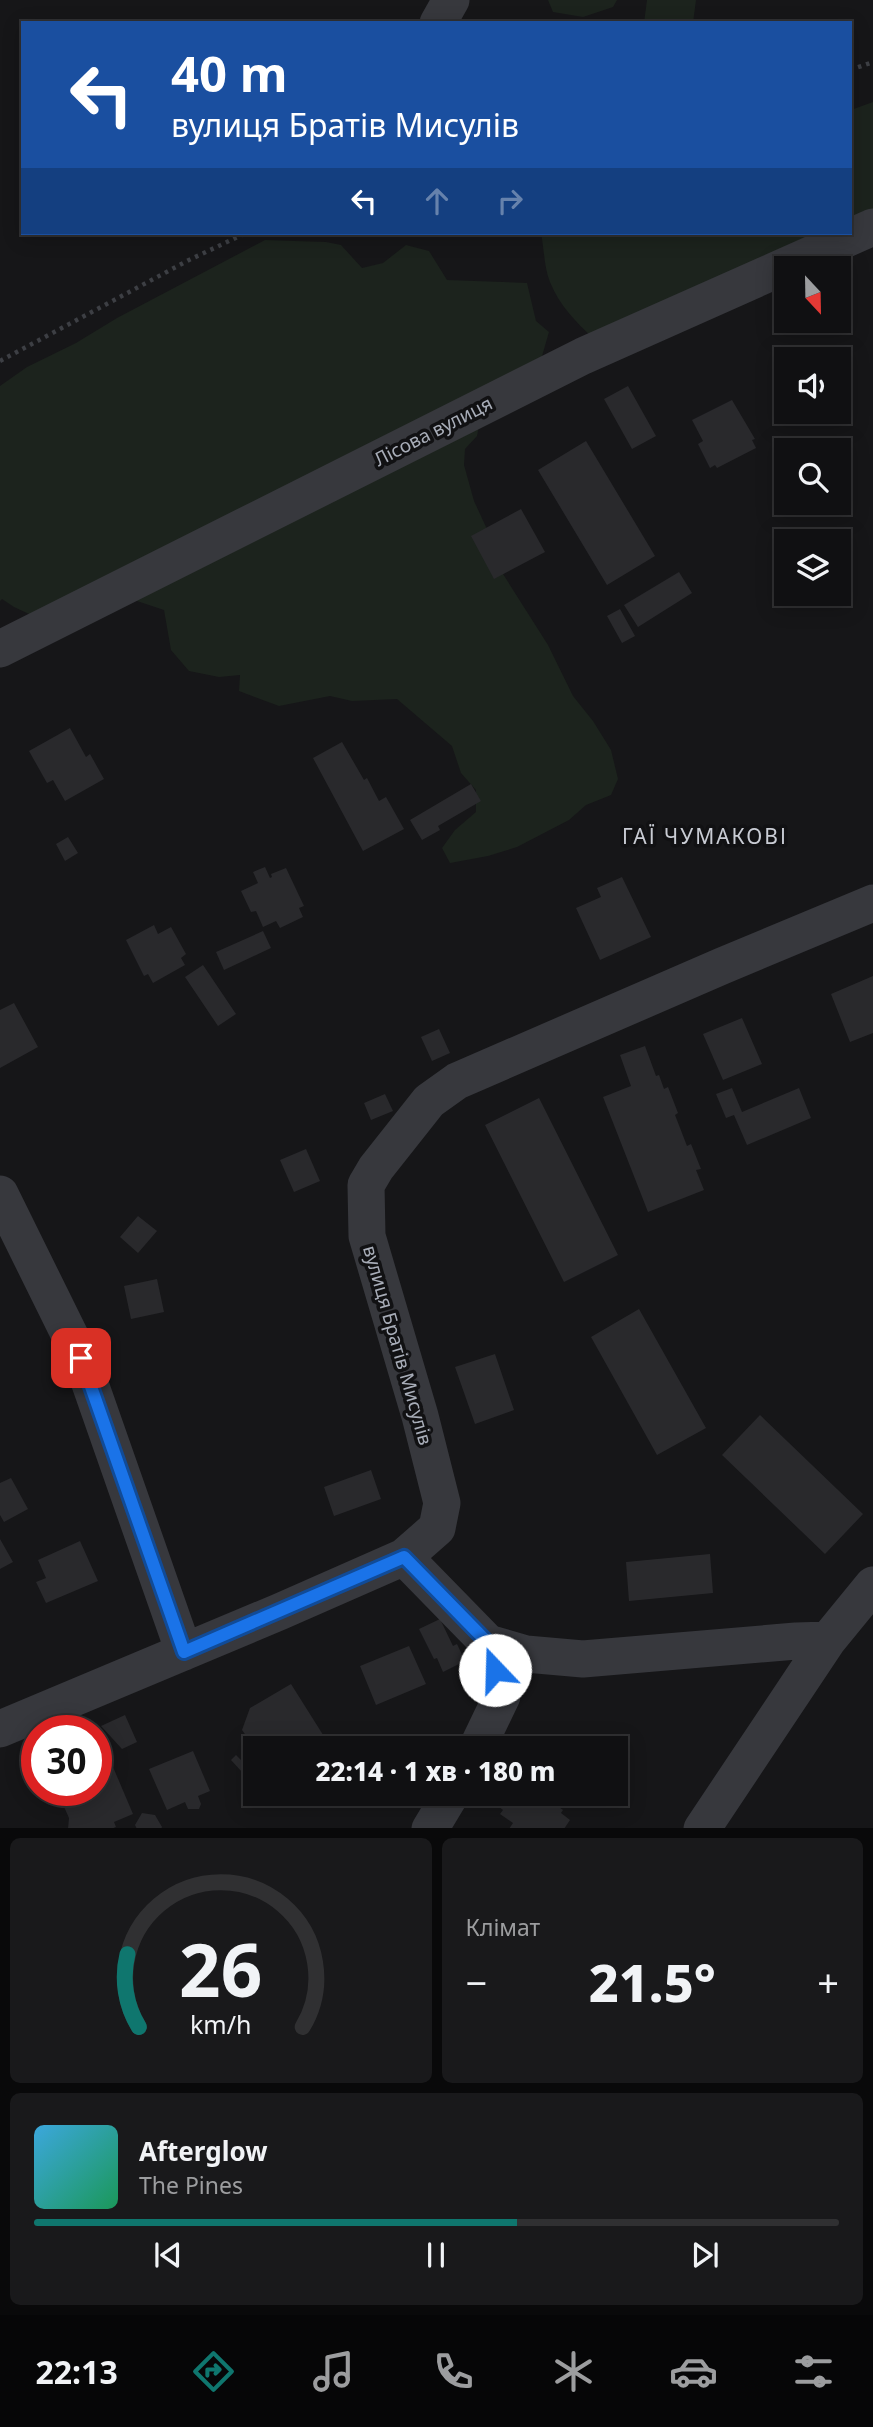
<!DOCTYPE html>
<html lang="uk">
<meta charset="utf-8">
<style>
:root{--surface:#101012;--page:#19191b;--text:#f1f3f6;--muted:#9c9d9f;--line:#303032;--accent:#0f766e}
body{margin:0;font-family:"Noto Sans",sans-serif;background:var(--page);color:var(--text);height:100vh;display:flex;flex-direction:column;font-size:26px;white-space:nowrap}
*{box-sizing:border-box;margin:0}
p{font-size:23px;color:var(--muted)}
.icon{flex:none;width:38px;height:38px;fill:none;stroke:currentColor;stroke-width:2;stroke-linecap:round;stroke-linejoin:round}
.map{position:relative;height:1828px;overflow:hidden}
.drawer{display:flex;flex-direction:column;gap:10px;padding:10px;background:#09090a;flex:1}
.drawer>*{flex:none}
.banner{position:absolute;left:21px;top:21px;width:831px;height:214px;border-radius:0px;box-shadow:0 4px 18px #0003,0 0 0 2px var(--line);background:#1a4fa0;color:#fff;overflow:hidden}
.needle{width:46px;rotate:158deg}
.tools{position:absolute;left:774px;top:256px;display:grid;gap:14px}
.tools a{display:grid;place-items:center;width:77px;height:77px;border-radius:0px;background:var(--surface);box-shadow:0 4px 18px #0003,0 0 0 2px var(--line);font-size:35px}
.speed{position:absolute;left:21px;top:1715px;display:flex;gap:14px;font-size:35px;font-weight:700;text-align:center}
.speed>*{display:grid;place-content:center;width:91px;height:91px;border-radius:50%;background:var(--surface);box-shadow:0 4px 18px #0003,0 0 0 2px var(--line);line-height:1}
.speed .limit{border:10px solid #d22;background:#fff;color:#111}
.pin{position:absolute;display:grid;place-items:center;width:60px;height:60px;color:#fff;margin:-30px;border-radius:14px;box-shadow:0 4px 10px #0006}
.me{position:absolute;width:77px;margin:-38px;rotate:339deg;stroke-linejoin:round;filter:drop-shadow(0 0 5px #0008)}
.turn{display:flex;align-items:center;gap:24px;height:147px;padding:0 35px;font-size:32px}
.turn .icon{width:91px;height:91px;stroke-width:2.5}
.turn b{display:block;font-size:49px;line-height:60px}
.lanes{display:flex;align-items:center;height:66px;padding:0 35px;background:#0003;justify-content:center;gap:35px;direction:ltr}
.lanes .off{opacity:.35}
.big{font-size:52px;font-weight:800;line-height:1.1}
.drawer .tile{flex:1;display:flex;flex-direction:column;justify-content:center;gap:10px;min-width:0;padding:0 24px;border-radius:10px;background:var(--page)}
.drawer .dial{align-items:center;gap:0}
.dial svg{height:182px;overflow:visible;fill:none;stroke:var(--line);stroke-width:7;stroke-linecap:round;text-anchor:middle}
.dial text{fill:var(--text);stroke:none}
.song{display:flex;align-items:center;gap:21px}
.cover{width:84px;height:84px;border-radius:10px;background:linear-gradient(135deg,hsl(200 70% 55%),hsl(150 70% 35%))}
.played{height:7px;border-radius:4px;background:linear-gradient(90deg,var(--accent) 60%,var(--line) 60%)}
.keys{display:flex;justify-content:space-around;direction:ltr}
.heat{display:flex;justify-content:space-between;align-items:center;font-size:38px;direction:ltr}
.drawer .tiles{flex:1;display:grid;gap:10px;grid-template-columns:1fr 1fr}
.tile:last-child{grid-column:span 2}
.trip{position:absolute;left:243px;top:1736px;width:385px;height:70px;border-radius:0px;background:var(--surface);box-shadow:0 4px 18px #0003,0 0 0 2px var(--line);font-weight:800;line-height:70px;text-align:center}
.tab-bar{display:flex;height:112px;justify-content:space-around;align-items:center;background:#060607;color:var(--muted)}
.tab-bar .icon{width:49px;height:49px}
.tab-bar .active{color:var(--accent)}
.tab-bar b{font-size:32px;color:var(--text)}
.map>svg:first-child{display:block}
.green{fill:#1c231d}
.building{fill:#29292c}
.lines{fill:none;stroke-linecap:round;stroke-linejoin:round}
.path{stroke:#3d3f44;stroke-width:4.5;stroke-dasharray:3.5 5;stroke-linecap:butt}
.minor{stroke:#37383d;stroke-width:37}
.route-casing{stroke:#114b97;stroke-width:18}
.route{stroke:#1a73e8;stroke-width:12}
.labels{text-anchor:middle;dominant-baseline:central;stroke-width:7;stroke-linejoin:round;paint-order:stroke}
.street-label{font-size:19px;fill:#a8adb8;stroke:#111113}
.neighbourhood-label{font-size:21px;letter-spacing:2px;fill:#c9ccd4;stroke:#111113}
</style>
<div class="map">
<svg width="873" height="1829" viewBox="0 0 873 1829">
<rect width="100%" height="100%" fill="#161618"/>
<path class="green" d="M548 0H617L613 7 583 17 553 12Z
M647 0H696L693 23H644Z
M873 102V240L594 339C576 322 559 305 550 282 544 267 544 248 541 233H850L851 110Z
M265 240 326 242 341 245 362 268 383 263 406 245 429 251 447 280 527 283 536 321 549 332 540 363 479 426 477 436 465 449 464 465 474 501 493 542 503 574 548 645 573 696 593 721 611 750 618 779 611 795 586 805 569 820 517 847 488 856 450 863 442 848 455 830 476 812V790L461 773 452 746 397 699 352 701 330 696 279 706 239 691 240 675 219 677 189 671 171 650 164 610 134 600 68 632 14 607 2 599 0 601V386L27 367 76 343 117 318Z"/>
<path class="building" d="M628 386 656 436 632 449 604 399Z
M732 400 755 439 752 440 756 448 717 468 715 465 710 468 698 444 703 441 692 420Z
M586 441 655 556 607 585 538 470Z
M521 509 545 552 494 579 471 536Z
M679 572 692 593 638 627 624 605Z
M620 609 635 636 622 643 607 616Z
M70 728 86 757 90 754 104 779 65 801 53 780 47 783 29 751Z
M342 742 364 780 367 778 379 801 386 797 404 829 363 851 313 758Z
M471 784 481 801 438 826 440 830 422 840 410 820Z
M68 837 78 853 65 861 56 844Z
M265 867 270 878 272 877 271 874 286 868 304 906 299 908 303 917 280 928 276 921 263 927 256 911 251 912 241 891 258 883 253 872Z
M622 877 651 937 600 960 576 908 601 897 597 888Z
M154 925 158 934 171 927 186 954 181 958 185 965 153 983 148 974 144 976 126 940Z
M263 931 271 948 224 970 216 952Z
M203 965 236 1014 218 1026 185 977Z
M873 976V1033L850 1042 831 994Z
M14 1003 38 1047 0 1068V1010Z
M742 1018 762 1064 723 1080 703 1034Z
M439 1029 450 1053 432 1061 421 1037Z
M645 1046 656 1076 659 1075 664 1089 668 1087 678 1113 675 1115 687 1146 691 1144 701 1169 696 1170 704 1190 648 1212 603 1097 631 1086 620 1055Z
M732 1088 742 1112 799 1088 811 1118 747 1145 734 1115 726 1118 716 1094Z
M385 1094 393 1111 371 1120 364 1103Z
M539 1098 618 1255 564 1282 485 1125Z
M306 1149 320 1181 294 1192 280 1160Z
M138 1216 157 1231 138 1253 120 1237Z
M157 1279 164 1312 131 1319 124 1286Z
M639 1309 706 1428 657 1455 591 1337Z
M495 1354 514 1410 475 1424 455 1367Z
M760 1415 863 1514 825 1554 722 1455Z
M371 1470 381 1499 334 1516 324 1487Z
M11 1478 28 1509 4 1522 0 1515V1483Z
M0 1539 13 1562 0 1569Z
M80 1541 98 1581 46 1603 36 1582 46 1578 38 1560Z
M710 1554 713 1593 629 1601 626 1562Z
M440 1619 453 1646 457 1644 465 1661 443 1672 437 1658 434 1659 419 1629Z
M409 1646 426 1684 376 1705 360 1666Z
M291 1684 325 1738 314 1748H255L242 1730 250 1708Z
M125 1715 137 1742 122 1749 101 1726Z
M193 1751 210 1791 198 1796 201 1804 199 1809H188L185 1802 167 1810 149 1769Z
M236 1755 248 1767 242 1772 231 1760Z
M113 1767 133 1814 114 1822 116 1827 111 1829H68L69 1818 57 1791 96 1790V1774Z
M499 1794H541L563 1810 561 1813 570 1820 564 1829H509L513 1823 500 1814 503 1810 493 1802Z
M142 1813 155 1815 162 1827 161 1829H137L135 1825Z"/>
<g class="lines">
<path class="path" d="M850 70 873 62
M0 361 189 260 246 233"/>
<path class="minor" d="M438 23 451 0
M0 649 583 356 873 227
M0 1194 81 1358 184 1652
M404 1557 488 1643 502 1696 477 1748
M488 1643 526 1654 583 1659 796 1641 828 1640
M0 1729 279 1612 404 1557 437 1528 442 1503 420 1416 367 1236 366 1185 376 1168 429 1101 457 1081 722 966 873 903
M430 1829 451 1794
M702 1829 828 1640 873 1585"/>
</g>
<g class="lines">
<defs>
<path id="route" d="M81 1358 184 1652 404 1557 488 1643 495 1670"/>
</defs>
<use href="#route" class="route-casing"/>
<use href="#route" class="route"/>
</g>
<g class="labels">
<g class="street-label">
<text transform="translate(433 431) rotate(-27)">Лісова вулиця</text>
<text transform="translate(398 1345) rotate(74)">вулиця Братів Мисулів</text>
</g>
<g class="neighbourhood-label">
<text x="705" y="836">ГАЇ ЧУМАКОВІ</text>
</g>
</g>
</svg>
<div class="tools">
<a><svg class="needle" viewBox="-14 -14 28 28"><path d="M0-13l5 13h-10z" fill="#e53935"/><path d="M0 13l5-13h-10z" fill="#9c9d9f"/></svg></a>
<a><svg class="icon" aria-label="sound" viewBox="0 0 24 24"><path d="M4 9h4l5-4v14l-5-4H4zM17 9q2 3 0 6"/></svg></a>
<a><svg class="icon" aria-label="search" viewBox="0 0 24 24"><circle cx="10" cy="10" r="6"/><path d="M15 15l6 6"/></svg></a>
<a><svg class="icon" aria-label="layers" viewBox="0 0 24 24"><path d="M12 4l9 5-9 5-9-5zM3 14l9 5 9-5"/></svg></a>
</div>
<div class="speed"><div class="limit">30</div></div>
<div class="pin" style="left:81px;top:1358px;background:#d93025"><svg class="icon" aria-label="arrive" viewBox="0 0 24 24"><path d="M6 21V4h12l-3 4 3 4H6"/></svg></div>
<svg class="me" style="left:495px;top:1670px" viewBox="-20 -20 40 40"><circle r="19" fill="#fff"/><path d="M0-13L10 11 0 6-10 11z" fill="#1a73e8"/></svg>
<div class="trip">22:14 · 1 хв · 180 m</div>
<div class="banner">
<div class="turn"><svg class="icon" aria-label="left" viewBox="0 0 24 24"><path d="M17 20v-9H6M10 6l-5 5 5 5"/></svg><div><b>40 m</b>вулиця Братів Мисулів</div></div>
<div class="lanes"><svg class="icon" aria-label="left" viewBox="0 0 24 24"><path d="M17 20v-9H6M10 6l-5 5 5 5"/></svg><svg class="icon off" aria-label="ahead" viewBox="0 0 24 24"><path d="M12 20V5M6 11l6-6 6 6"/></svg><svg class="icon off" aria-label="right" viewBox="0 0 24 24"><path d="M7 20v-9h11M14 6l5 5-5 5"/></svg></div>
</div>
</div>
<section class="drawer">
<div class="tiles">
<div class="tile dial"><svg viewBox="0 0 100 80">
<path d="M14 69A42 42 0 1 1 86 69"/>
<path d="M14 69A42 42 0 0 1 9 37" stroke="#0f766e"/>
<text x="50" y="56" font-size="32" font-weight="700">26</text>
<text x="50" y="72" font-size="11">km/h</text>
</svg></div>
<div class="tile"><p>Клімат</p>
<div class="heat"><a>−</a><b class="big">21.5°</b><a>+</a></div>
</div>
<div class="tile">
<div class="song"><i class="cover"></i><div><b>Afterglow</b><p>The Pines</p></div></div>
<div class="played"></div>
<div class="keys"><svg class="icon" aria-label="previous" viewBox="0 0 24 24"><path d="M18 5L8 12l10 7zM5 5v14"/></svg><svg class="icon" aria-label="pause" viewBox="0 0 24 24"><path d="M8 5v14M16 5v14"/></svg><svg class="icon" aria-label="next" viewBox="0 0 24 24"><path d="M6 5l10 7-10 7zM19 5v14"/></svg></div>
</div>
</div>
</section>
<nav class="tab-bar">
<b>22:13</b>
<svg class="icon active" aria-label="directions" viewBox="0 0 24 24"><path d="M12 3l9 9-9 9-9-9zM9 14v-3h6M13 9l2 2-2 2"/></svg>
<svg class="icon" aria-label="music" viewBox="0 0 24 24"><path d="M9 18V5l10-2v13"/><circle cx="6" cy="18" r="3"/><circle cx="16" cy="16" r="3"/></svg>
<svg class="icon" aria-label="phone" viewBox="0 0 24 24"><path d="M5 4h4l2 5-3 2q2 4 5 5l2-3 5 2v4C11 20 4 13 5 4z"/></svg>
<svg class="icon" aria-label="climate" viewBox="0 0 24 24"><path d="M12 3v18M4 7l16 10M4 17L20 7"/></svg>
<svg class="icon" aria-label="car" viewBox="0 0 24 24"><path d="M5 17H2v-5l4-1 3-4h7l3 4 3 1v5h-3M9 17h6M6 11h13"/><circle cx="7" cy="17" r="2"/><circle cx="17" cy="17" r="2"/></svg>
<svg class="icon" aria-label="filters" viewBox="0 0 24 24"><path d="M4 7h16M4 17h16"/><circle cx="9" cy="7" r="2"/><circle cx="15" cy="17" r="2"/></svg>
</nav>
